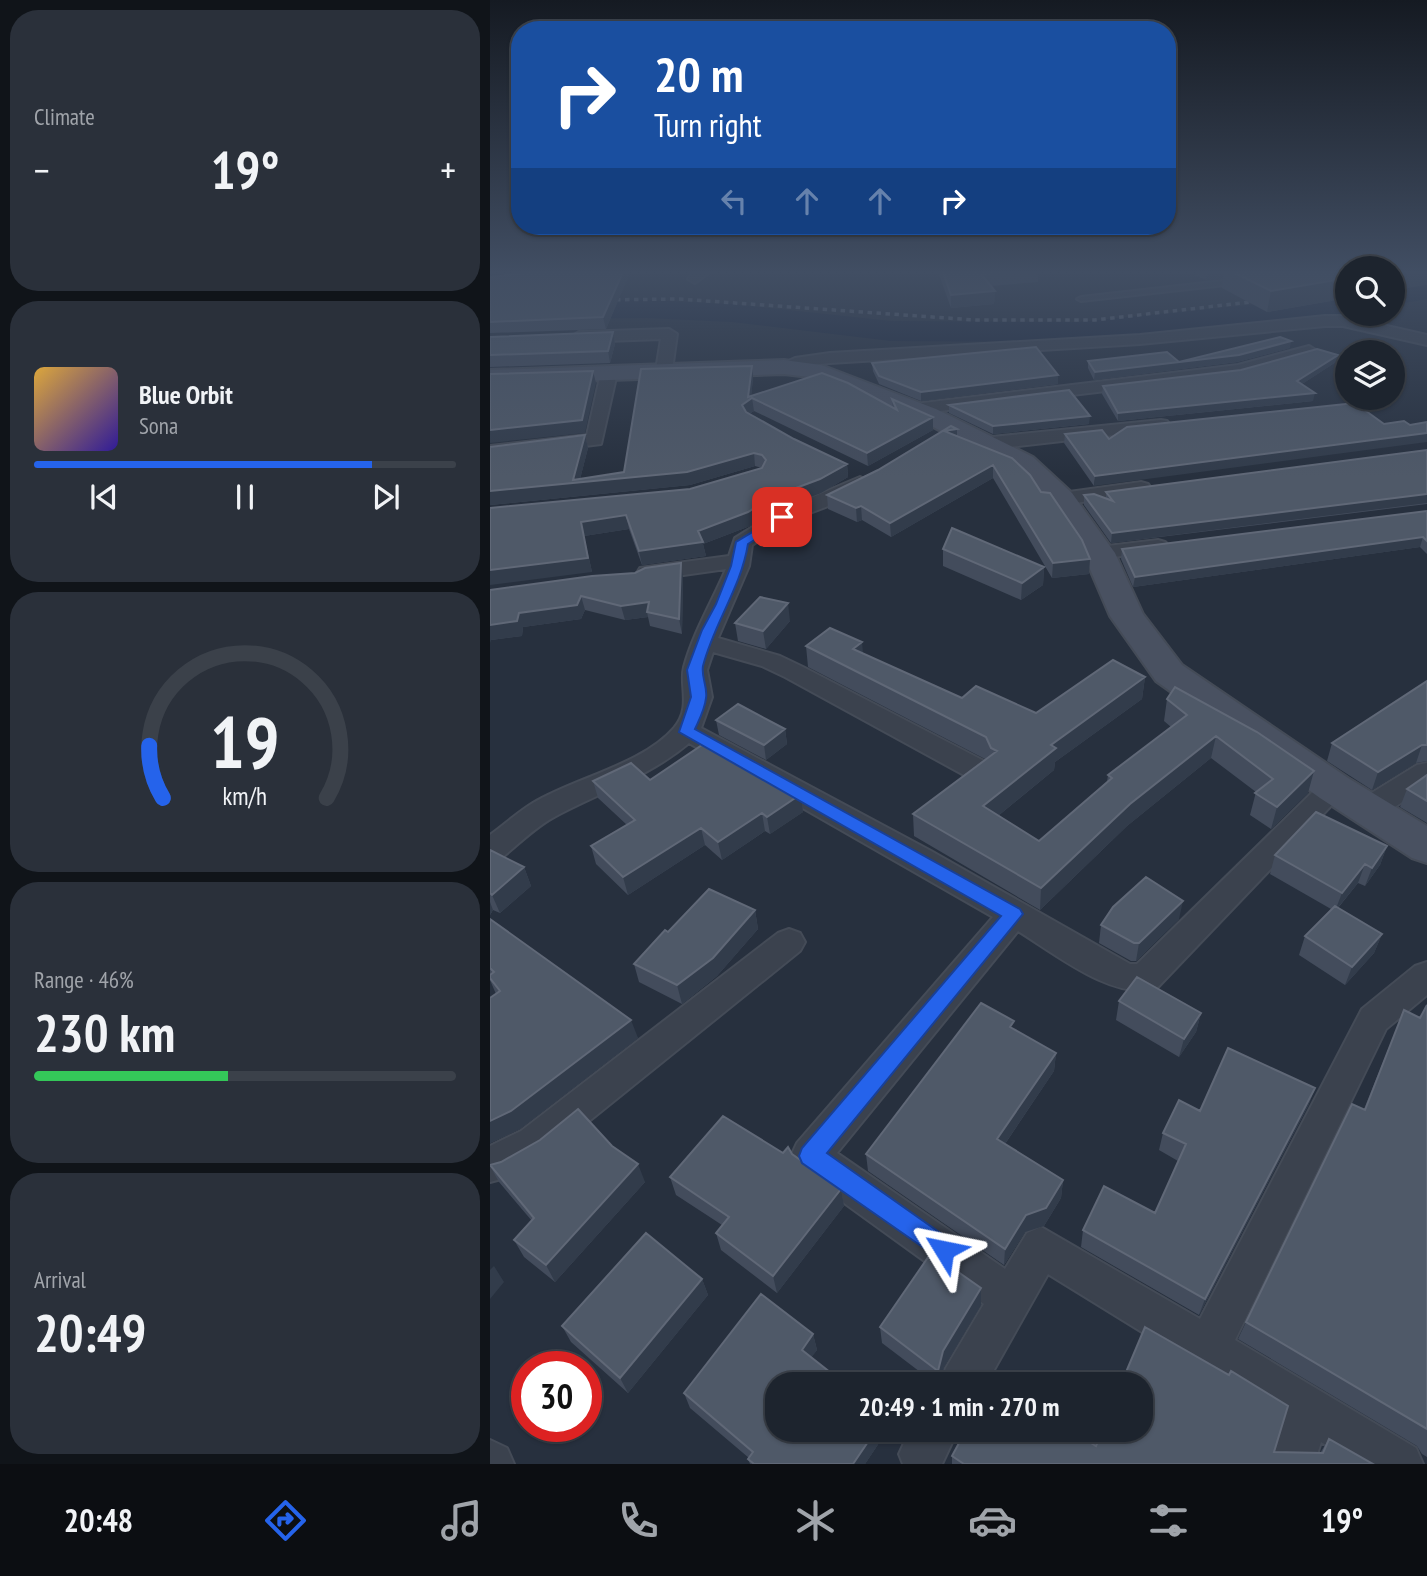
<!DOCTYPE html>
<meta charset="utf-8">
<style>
:root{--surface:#1d242e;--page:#2a303a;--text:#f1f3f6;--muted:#a0a4aa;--line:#3b414a;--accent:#2563eb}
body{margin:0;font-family:"PT Sans Narrow",sans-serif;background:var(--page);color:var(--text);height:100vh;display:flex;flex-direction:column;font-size:26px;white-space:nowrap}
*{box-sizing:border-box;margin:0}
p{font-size:23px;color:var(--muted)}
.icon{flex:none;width:38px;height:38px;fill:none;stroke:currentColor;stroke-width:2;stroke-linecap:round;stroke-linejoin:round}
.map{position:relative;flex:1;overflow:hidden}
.side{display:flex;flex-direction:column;gap:10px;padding:10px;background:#101419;width:490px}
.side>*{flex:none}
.banner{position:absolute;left:21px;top:21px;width:665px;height:214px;border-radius:28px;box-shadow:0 2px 5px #0004,0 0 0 2px var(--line);background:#1a4fa0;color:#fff;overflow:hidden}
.tools{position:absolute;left:845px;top:256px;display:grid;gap:14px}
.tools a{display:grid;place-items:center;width:70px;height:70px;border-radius:50%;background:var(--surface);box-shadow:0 2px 5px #0004,0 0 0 2px var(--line);font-size:35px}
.speed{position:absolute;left:21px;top:1351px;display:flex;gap:14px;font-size:35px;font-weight:700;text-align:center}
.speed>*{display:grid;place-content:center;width:91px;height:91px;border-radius:50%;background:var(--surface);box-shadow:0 2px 5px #0004,0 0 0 2px var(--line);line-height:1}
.speed .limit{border:10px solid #d22;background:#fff;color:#111}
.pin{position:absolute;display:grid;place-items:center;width:60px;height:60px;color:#fff;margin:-30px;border-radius:14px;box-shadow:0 4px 10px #0006}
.me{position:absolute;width:77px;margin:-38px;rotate:305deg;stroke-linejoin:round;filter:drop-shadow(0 0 5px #0008)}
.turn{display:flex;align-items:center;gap:24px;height:147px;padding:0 28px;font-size:32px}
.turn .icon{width:91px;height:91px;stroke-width:2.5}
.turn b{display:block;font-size:49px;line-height:60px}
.lanes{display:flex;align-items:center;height:66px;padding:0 28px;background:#0003;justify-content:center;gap:35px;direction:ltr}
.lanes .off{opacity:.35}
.big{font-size:52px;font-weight:700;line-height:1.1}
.side .tile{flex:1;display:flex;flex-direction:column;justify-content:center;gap:10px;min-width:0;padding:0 24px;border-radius:28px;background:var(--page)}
.side .dial{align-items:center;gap:0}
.dial svg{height:182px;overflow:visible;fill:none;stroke:var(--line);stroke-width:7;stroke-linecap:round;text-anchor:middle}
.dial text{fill:var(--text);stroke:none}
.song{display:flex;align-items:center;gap:21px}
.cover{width:84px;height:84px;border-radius:10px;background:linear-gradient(135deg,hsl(40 70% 55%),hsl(250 70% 35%))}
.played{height:7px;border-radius:4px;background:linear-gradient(90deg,var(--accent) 80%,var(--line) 80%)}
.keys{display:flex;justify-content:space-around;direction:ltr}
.heat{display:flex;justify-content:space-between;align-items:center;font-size:38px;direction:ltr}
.charge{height:10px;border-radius:5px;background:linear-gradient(90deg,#34c759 46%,var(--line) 0)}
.trip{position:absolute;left:275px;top:1372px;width:388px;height:70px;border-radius:28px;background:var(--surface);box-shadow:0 2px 5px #0004,0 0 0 2px var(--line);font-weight:700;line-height:70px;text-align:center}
.menu{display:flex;height:112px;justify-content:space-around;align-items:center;background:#0c0e12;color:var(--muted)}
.menu .icon{width:49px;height:49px}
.menu .on{color:var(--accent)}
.menu b{font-size:32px;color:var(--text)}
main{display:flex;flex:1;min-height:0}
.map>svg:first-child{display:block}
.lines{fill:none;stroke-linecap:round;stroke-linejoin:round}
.river{fill:#1b263b;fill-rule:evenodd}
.lane-casing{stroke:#444b57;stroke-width:4}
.street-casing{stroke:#444b57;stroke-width:4}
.secondary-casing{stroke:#444b57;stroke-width:4}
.lane{fill:#3b424e;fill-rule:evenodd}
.street{fill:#3b424e;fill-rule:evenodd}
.secondary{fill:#495161;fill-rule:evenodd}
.rail{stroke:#5d6675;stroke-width:3.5;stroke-dasharray:4.5 4.5;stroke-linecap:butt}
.wall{fill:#434c5c}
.shaded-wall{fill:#323c4b}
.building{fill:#4f5968;stroke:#606877;stroke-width:2}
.route{fill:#2563eb;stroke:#184099;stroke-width:2}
</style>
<main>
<section class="side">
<div class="tile"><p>Climate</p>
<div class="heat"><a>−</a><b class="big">19°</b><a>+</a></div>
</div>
<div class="tile">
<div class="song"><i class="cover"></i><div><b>Blue Orbit</b><p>Sona</p></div></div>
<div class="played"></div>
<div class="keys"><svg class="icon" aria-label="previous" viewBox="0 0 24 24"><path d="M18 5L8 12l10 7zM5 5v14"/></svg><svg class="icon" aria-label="pause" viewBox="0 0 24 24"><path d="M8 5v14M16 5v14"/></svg><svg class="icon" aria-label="next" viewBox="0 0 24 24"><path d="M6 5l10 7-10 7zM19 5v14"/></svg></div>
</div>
<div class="tile dial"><svg viewBox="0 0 100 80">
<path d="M14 69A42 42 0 1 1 86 69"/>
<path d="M14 69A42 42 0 0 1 8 46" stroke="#2563eb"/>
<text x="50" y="56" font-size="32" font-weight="700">19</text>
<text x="50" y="72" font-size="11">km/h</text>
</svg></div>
<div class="tile"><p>Range · 46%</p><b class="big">230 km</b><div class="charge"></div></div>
<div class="tile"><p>Arrival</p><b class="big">20:49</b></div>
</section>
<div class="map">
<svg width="937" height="1464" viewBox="0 0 937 1464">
<rect width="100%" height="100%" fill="#27303e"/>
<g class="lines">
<path class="river" d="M937 281V299L903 305V287Z
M858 295V313L588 342 401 341 242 322 157 318 52 319 0 323V305L52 301 157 300 242 304 401 321 588 322Z"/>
<defs>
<path id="lane" d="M750 279 754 281 753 283 591 301 587 299 591 297Z"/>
<path id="street" d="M204 272H220L205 283 198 279Z
M835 316H853L937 335V345L853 326H835L650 344 340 363 313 366 294 372 286 367 305 358 340 353 650 335Z
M179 329 187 334 182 370 174 375 166 370 171 339 89 342 81 337 89 332Z
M819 346 827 351 825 354 749 375 425 414 416 409 425 404 748 365Z
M119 368 127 373 111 444 0 458V446L97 435 111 373Z
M671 420 677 421 680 425 677 429 492 450 483 444 492 438Z
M370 477 380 483 377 487 346 503 299 521 262 545 259 566 228 638 290 656 313 667 494 761 498 768 494 775 484 777 474 775 295 677 272 666 223 652 217 670 222 697 211 728 441 851 640 964H647L834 781 844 778 854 781 858 788 667 988C624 1002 564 953 528 931L347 1153 515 1269 537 1233 551 1227 710 1319 872 1009 925 966 937 962V995L896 1029 745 1340 926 1448 933 1464H867L831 1442 824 1464H778L793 1419 558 1274 496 1384H450L456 1368 494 1304 307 1169 301 1156 307 1143 503 917 199 743C160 776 111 792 66 816 46 826 28 845 10 859L0 862V835C14 825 28 812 43 803 84 778 152 765 184 728 202 707 189 685 194 667 203 633 222 602 236 569L158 580 150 578 147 573 150 568 239 556 245 538 285 513Z
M651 482 658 484 661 488 658 492 572 505 565 503 562 499 565 495 572 493Z
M668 540 675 542 679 546 675 550 609 559 601 558 598 553 601 548 609 547Z
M937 763V785C918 797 890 823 867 816L863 809 867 802 927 765Z
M299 929 310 933 315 942 310 951 57 1155 19 1177 0 1182V1146L31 1131 288 933Z
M420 1430H468L452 1464H413L409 1454Z
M0 1440 17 1448 24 1464H0Z"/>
<path id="secondary" d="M294 360 331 365 446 409 543 457 582 493 625 553 653 614 692 665 858 778 937 826V863L922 858 830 798 666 681 620 616 593 553 561 505 523 469 428 419 319 377 294 374 0 384V370Z"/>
</defs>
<use href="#lane" class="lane-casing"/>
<use href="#street" class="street-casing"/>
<use href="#secondary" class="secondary-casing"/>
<use href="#lane" class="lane"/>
<use href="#street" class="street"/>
<use href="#secondary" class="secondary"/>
<path class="rail" d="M108 300 189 299 485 320H605L778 300"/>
</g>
<path class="wall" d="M140 272 116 329 0 333V277Z
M448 272H548V282L500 286 505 291 504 304 461 308Z
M706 272H858V298L777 312 732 288 733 279 716 280 705 275Z
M123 332 125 344 120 363 0 367V337Z
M800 348 747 362 604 380 598 368V361L689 362Z
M846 362 812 384 823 401 628 421 612 394 613 386Z
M382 363 568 384 431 401 389 384 383 371Z
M262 366 263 378 261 396 402 407V399L443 430 378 466 264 411 259 414 304 439 357 464 358 477 331 493 284 511 260 526 213 544 216 556 152 565 139 529 94 536 102 572 0 509 200 489 272 468 265 466 200 485 0 505V447L95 435 98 448 90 479 134 472Z
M459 405 599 424 503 434 459 413Z
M612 430 604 486 574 443 575 434Z
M467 435 522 458 599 574 562 578 503 478 401 537 372 520 367 522 338 509 337 495Z
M937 450V504L621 543 594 505V495L616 498V492Z
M937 511V554L930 547 643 587 631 559 632 549Z
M453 549 554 567 553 585 531 600 453 566Z
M193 578 192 634 160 626 158 617 135 620 95 610 91 619 33 627 32 636 1 640 0 590Z
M300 621 276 649 248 641 245 623Z
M316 646 373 653 472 698 546 713 655 677 652 699 565 762 564 770 508 816 549 841 617 782 618 775 681 727 674 721 677 699 818 793 781 829 760 815 766 792 721 758 637 826 550 910 424 836 423 814 495 759 318 667Z
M937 681V761L926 763 882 790 837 761 842 743Z
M226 720 295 729 297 744 276 760 229 735Z
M937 775V823L910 807 917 789Z
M160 780 311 794 313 812 280 834 275 831 232 860 215 845 138 895 106 864 101 846 137 825 108 798 103 781Z
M897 846 890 865 875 886 868 883 848 908 892 934 884 953 855 985 809 955 815 936 841 909 780 874 785 855Z
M0 850 34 867 41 886 10 913 3 910 0 915Z
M265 910 268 929 227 976 192 1004 149 982 144 964 178 932Z
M0 919 148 1038 30 1129 0 1143V998L6 994 0 980Z
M689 919 646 961H641L609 943 611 925Z
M629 1001 711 1013 706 1032 689 1057 626 1020Z
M937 1005V1457L932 1454 927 1446 748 1339 756 1322 874 1109 914 1010 930 1018Z
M523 1029 566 1053 564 1071 515 1144 573 1180 571 1198 554 1226 535 1232 514 1265 378 1171 376 1154Z
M825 1088 818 1106 709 1315 591 1247 593 1230 665 1213 688 1161 669 1150 673 1133 710 1111Z
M50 1140 155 1182 65 1282 34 1257 24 1240 42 1221 9 1182 0 1166 11 1162Z
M293 1153 302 1154 351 1189 354 1206 287 1293 231 1250 226 1233 232 1225 186 1195 180 1177Z
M212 1279 218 1295 138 1393 81 1342 72 1326Z
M491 1288V1305L454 1367 449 1384H446L392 1343 390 1327Z
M323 1334 327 1350 321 1357 287 1430 397 1431 375 1464H260L258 1459 259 1458 200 1408 194 1393Z
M839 1439 883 1464H462V1456L606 1446 830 1453Z"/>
<path class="shaded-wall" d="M133 272 140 273 116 329 113 317Z
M734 272 733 279 716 280 717 274Z
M903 272H937V285L903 290Z
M858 278V298L777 312 781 291Z
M505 291 504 304 461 308V295Z
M123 332 125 344 120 363 118 351Z
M801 341 800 348 747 362 604 380 605 372 749 355Z
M848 355 846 362 806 388 807 381Z
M262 366 263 378 261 399 262 398 264 411 253 417 252 405 258 397Z
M103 371 106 383 95 433 0 443V430Z
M568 375V384L431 401V392Z
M825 393 823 401 628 421V413Z
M600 416 599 424 503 434V426Z
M443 417V430L378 466 377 453Z
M467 429V442L454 431Z
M937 433V442L604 486 605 476Z
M95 435 98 448 89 483 264 453 265 466 200 485 0 505V491L83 480Z
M357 464 358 477 331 493 284 511 260 526 213 544 216 556 152 565 149 551 208 531Z
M503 465V478L401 537 400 523Z
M937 494V503L621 543 622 533Z
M371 506 372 520 367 522 366 508Z
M136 515 139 529 94 536 102 572 0 585V570L91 522Z
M933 537 930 547 643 587 645 577Z
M600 559 599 574 562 578 563 563Z
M191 563 193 578 192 634 189 619Z
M554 567 553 585 531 600 532 583Z
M91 596 95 610 91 619 33 627 32 636 1 640 0 643V625L29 613Z
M159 602 157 612 158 617 135 620 131 606Z
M298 603 300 621 276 649 273 631Z
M372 642 374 663 363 649Z
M655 677 652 699 565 762 564 770 493 828V806L561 745Z
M295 729 297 744 276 760 274 745Z
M726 736 721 758 637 826 550 910 551 888 640 804Z
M932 745 926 763 882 790 888 772Z
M824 771 818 793 781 829 787 807Z
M311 794 313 812 280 834 277 817Z
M272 813 275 831 232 860 228 842Z
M211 828 215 845 138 895 133 877Z
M897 846 890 865 875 886 882 868Z
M875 864 868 883 845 911 852 893Z
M34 867 41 886 10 913 2 895Z
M693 901 689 919 646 961 649 943Z
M0 902 3 910 0 915Z
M265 910 268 929 227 976 192 1004 187 985Z
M892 934 884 953 855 985 862 967Z
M711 1013 706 1032 689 1057 694 1039Z
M141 1020 148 1038 30 1129 0 1143V1121Z
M566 1053 564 1071 506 1157 507 1139Z
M825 1088 818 1106 709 1315 715 1299Z
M148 1164 155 1182 65 1282 56 1265Z
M573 1180 571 1198 554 1226 535 1232 514 1265 515 1249 536 1215Z
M351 1189 354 1206 287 1293 283 1276Z
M4 1266 14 1282 0 1299V1270Z
M212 1279 218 1295 138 1393 130 1378Z
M491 1288V1305L454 1367 448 1384V1371L453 1351Z
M323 1334 327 1350 316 1365 312 1350Z
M386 1430 397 1431 375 1464H363Z"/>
<path class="building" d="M43 272H133L113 317 0 322V277Z
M453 272H514L491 274 505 291 461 295Z
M743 272H858V278L781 291Z
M123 332 118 351 0 355V337Z
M790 337 801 341 749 355 605 372 598 361 677 352 689 362Z
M546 347 568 375 431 392 389 376 382 363Z
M827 349 848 355 807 381 825 393 628 413 613 386 751 370Z
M262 366 258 397 332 373 358 383 407 410 402 399 443 417 377 453 262 398 252 405 256 412 304 439 357 464 330 479 282 497 258 512 208 531 213 542 149 551 136 515 91 522 98 558 0 570V508L200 489 272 468 276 460 272 455 264 453 197 472 0 491V447L95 435 83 480 134 472 151 369Z
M103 371 92 420 0 430V374Z
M579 390 600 416 503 426 459 405Z
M865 403 894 424 914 421 920 425 937 422V433L605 476 575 434 612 430 619 439 637 427Z
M461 426 467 429 454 431 522 458 540 475 551 492 560 493 592 540 600 559 563 563 503 465 400 523 371 506 366 508 337 495 388 470Z
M937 450V494L622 533 594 495 604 494 623 501 616 492Z
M937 511V541L933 537 645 577 632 549Z
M462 528 554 567 532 583 453 549Z
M191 563 189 619 157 612 159 602 131 606 91 596 87 605 29 613 27 621 0 625V590L102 576 145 573 155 568Z
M270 597 298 603 273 631 245 623Z
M340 628 372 642 363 649 472 698 486 686 546 713 623 660 655 677 561 745 566 748 493 806 549 841 622 778 618 775 697 715 677 699 685 687 767 732 824 771 787 807 765 793 783 779 726 736 640 804 551 888 423 814 507 751 501 748 496 737 316 646Z
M937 681V745H932L888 772 842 743Z
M248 704 295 729 274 745 226 720Z
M218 741 311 794 277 817 272 813 228 842 211 828 133 877 101 846 145 820 103 781 141 763 160 780Z
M937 775V801L917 789Z
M826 812 897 846 882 868 875 864 852 893 785 855Z
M0 850 34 867 2 895 0 893Z
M656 877 693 901 649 943H644L611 925 623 907Z
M219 889 265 910 223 958 187 985 144 964 175 930 178 932Z
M845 906 892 934 862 967 815 936Z
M0 919 141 1020 21 1111 0 1121V998L10 991 0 978V975L4 972 0 968Z
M647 977 711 1013 694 1039 629 1001Z
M491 1003 524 1021 520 1027 566 1053 507 1139 573 1180 556 1208 536 1215 515 1249 376 1154Z
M937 1005V1429L756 1322 862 1104 875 1110 914 1010 930 1018Z
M738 1048 825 1088 715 1299 593 1230 614 1186 665 1213 696 1144 673 1133 689 1100 710 1111Z
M88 1109 122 1146 148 1164 56 1265 24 1240 44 1218 0 1165 11 1162 50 1140Z
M233 1116 293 1153 298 1147 302 1154 351 1189 283 1276 226 1233 239 1217 180 1177Z
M156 1233 212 1279 130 1378 72 1326Z
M441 1253 491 1288 453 1351 448 1371 390 1327Z
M271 1294 323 1334 312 1350 355 1384H287V1430H386L363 1464H264L258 1459 263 1452 194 1393Z
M655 1327 739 1375 741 1371 798 1406 784 1452 833 1453 839 1439 883 1464H474L462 1456 476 1430H580L606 1446 613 1430H651V1384H631Z
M501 1380 508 1384H499Z"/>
<linearGradient id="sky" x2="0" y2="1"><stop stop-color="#151a22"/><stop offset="0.57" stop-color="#414e63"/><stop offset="1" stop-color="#414e63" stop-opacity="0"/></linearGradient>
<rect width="937" height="477" fill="url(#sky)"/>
<path class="route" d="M292 514 296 515V520L258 544C251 588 224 623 213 666 211 677 218 688 216 698 215 709 209 720 205 729L530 909 533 914 337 1153 463 1242 467 1250 463 1259 454 1262 312 1163 309 1156 312 1148 511 916 189 732 201 697 197 670 212 630 226 604 241 566 246 542Z"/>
</svg>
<div class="tools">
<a><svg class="icon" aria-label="search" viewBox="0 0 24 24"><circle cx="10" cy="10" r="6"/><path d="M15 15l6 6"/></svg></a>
<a><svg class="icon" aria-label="layers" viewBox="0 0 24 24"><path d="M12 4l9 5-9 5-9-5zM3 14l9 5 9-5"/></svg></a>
</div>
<div class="speed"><div class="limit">30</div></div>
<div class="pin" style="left:292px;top:517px;background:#d93025"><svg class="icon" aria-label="arrive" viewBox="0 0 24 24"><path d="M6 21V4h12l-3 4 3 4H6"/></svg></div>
<svg class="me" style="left:454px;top:1250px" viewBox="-20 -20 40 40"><path d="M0-17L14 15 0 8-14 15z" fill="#2563eb" stroke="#fff" stroke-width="4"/></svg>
<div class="trip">20:49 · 1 min · 270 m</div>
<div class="banner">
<div class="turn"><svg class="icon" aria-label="right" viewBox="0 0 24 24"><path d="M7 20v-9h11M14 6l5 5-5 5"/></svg><div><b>20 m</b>Turn right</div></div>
<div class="lanes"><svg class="icon off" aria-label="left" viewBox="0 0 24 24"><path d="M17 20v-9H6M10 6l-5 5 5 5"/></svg><svg class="icon off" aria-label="ahead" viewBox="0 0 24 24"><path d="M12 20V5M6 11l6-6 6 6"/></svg><svg class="icon off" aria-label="ahead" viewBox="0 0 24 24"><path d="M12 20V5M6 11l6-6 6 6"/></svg><svg class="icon" aria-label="right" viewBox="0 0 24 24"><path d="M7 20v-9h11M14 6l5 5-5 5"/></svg></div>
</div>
</div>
</main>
<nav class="menu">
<b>20:48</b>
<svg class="icon on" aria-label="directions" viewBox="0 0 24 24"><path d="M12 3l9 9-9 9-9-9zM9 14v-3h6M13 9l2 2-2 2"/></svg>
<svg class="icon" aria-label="music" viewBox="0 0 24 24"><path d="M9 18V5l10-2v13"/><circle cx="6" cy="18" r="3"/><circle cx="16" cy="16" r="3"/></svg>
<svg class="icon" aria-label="phone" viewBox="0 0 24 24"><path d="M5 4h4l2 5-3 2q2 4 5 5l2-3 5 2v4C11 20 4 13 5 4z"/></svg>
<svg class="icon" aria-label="climate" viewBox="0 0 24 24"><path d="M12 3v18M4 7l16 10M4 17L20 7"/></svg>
<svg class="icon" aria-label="car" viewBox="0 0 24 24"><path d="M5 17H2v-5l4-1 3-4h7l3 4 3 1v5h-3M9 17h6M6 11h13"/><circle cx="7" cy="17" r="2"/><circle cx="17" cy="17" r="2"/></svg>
<svg class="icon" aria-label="filters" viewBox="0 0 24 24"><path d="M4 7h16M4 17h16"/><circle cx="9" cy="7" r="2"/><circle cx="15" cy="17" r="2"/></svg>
<b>19°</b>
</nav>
